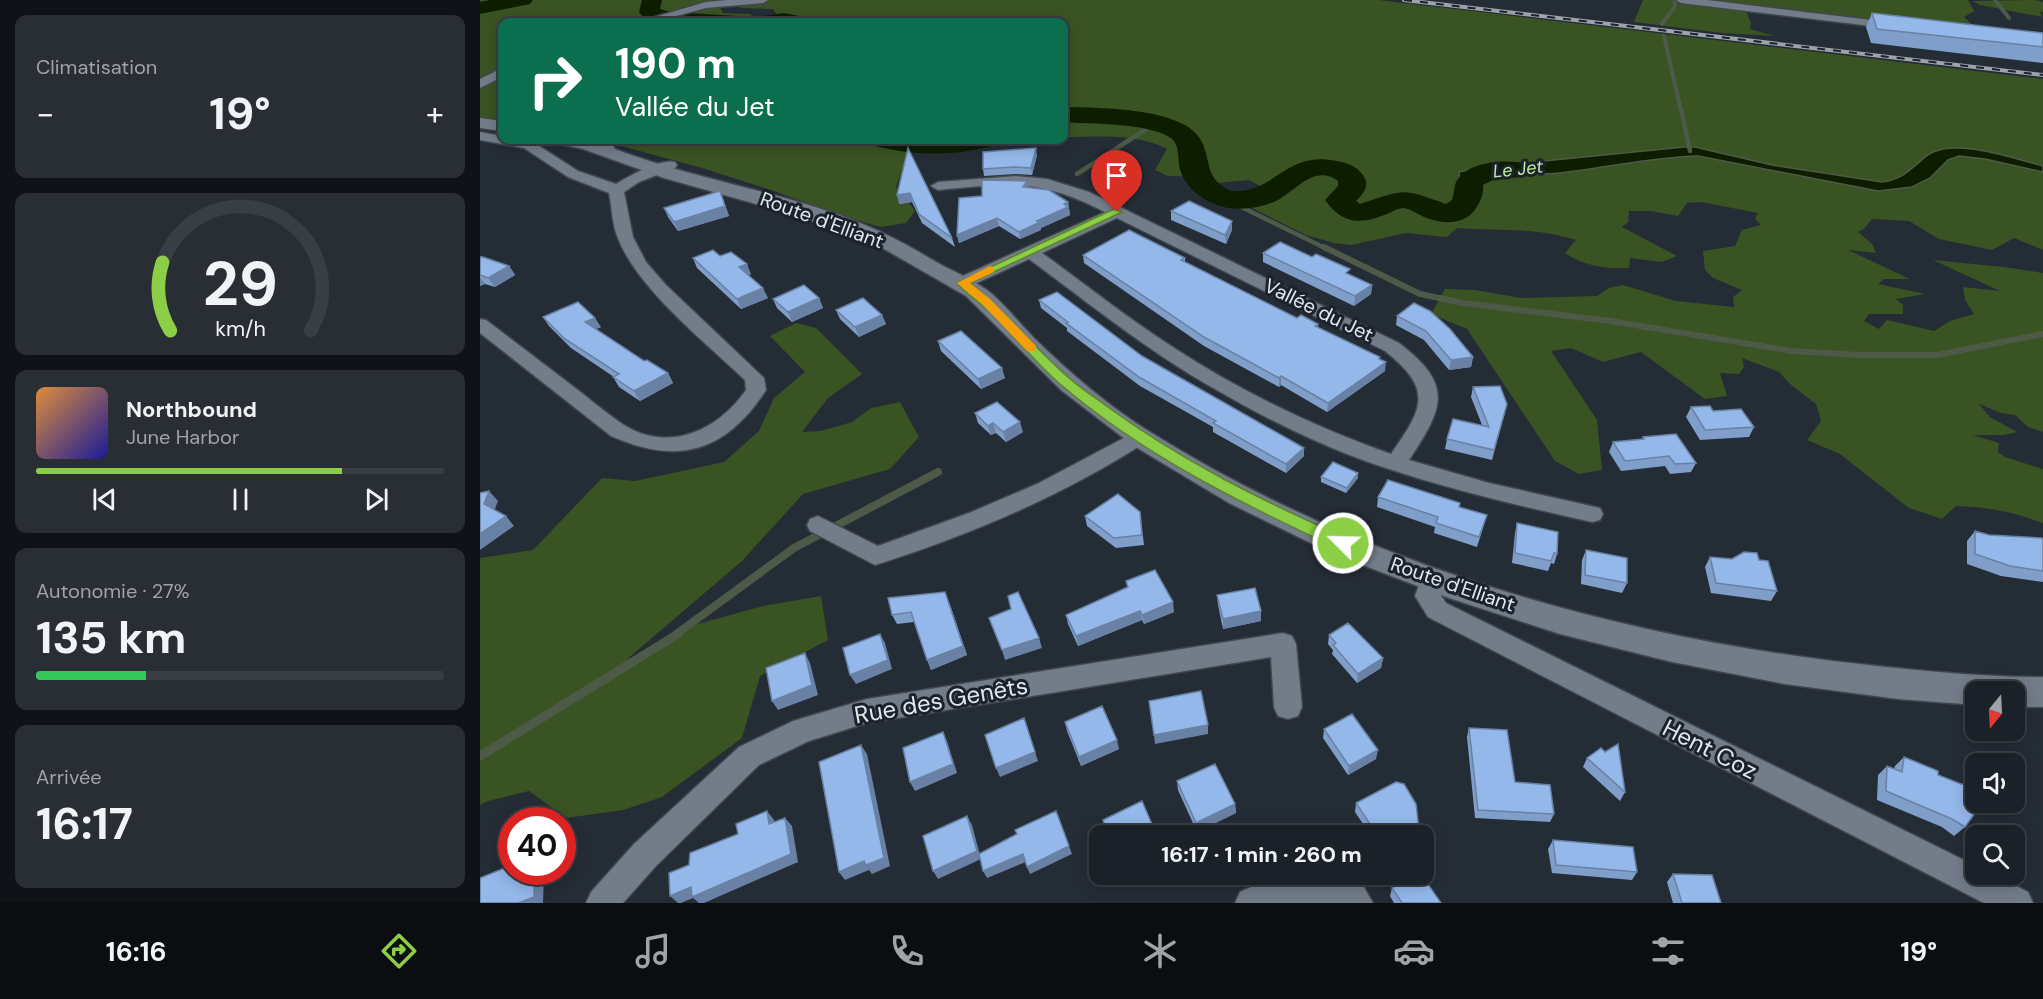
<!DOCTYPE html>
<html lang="fr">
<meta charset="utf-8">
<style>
:root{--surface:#1b2128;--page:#282e34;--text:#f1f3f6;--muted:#a0a3a8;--line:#393e45;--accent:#8cce45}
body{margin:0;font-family:"DM Sans",sans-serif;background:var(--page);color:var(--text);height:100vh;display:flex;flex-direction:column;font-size:22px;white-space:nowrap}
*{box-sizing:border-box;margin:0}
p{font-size:20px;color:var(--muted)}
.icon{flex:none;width:33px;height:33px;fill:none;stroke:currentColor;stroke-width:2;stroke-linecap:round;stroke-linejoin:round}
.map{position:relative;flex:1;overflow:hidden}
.details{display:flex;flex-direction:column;gap:15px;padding:15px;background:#0f1216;width:480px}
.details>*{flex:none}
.hud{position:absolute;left:18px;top:18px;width:570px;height:126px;border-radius:12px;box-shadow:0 3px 15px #0003,0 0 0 2px var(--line);background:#0b6e4f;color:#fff;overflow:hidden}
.needle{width:39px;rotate:198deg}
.buttons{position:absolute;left:1485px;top:681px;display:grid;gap:12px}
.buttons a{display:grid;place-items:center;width:60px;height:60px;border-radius:12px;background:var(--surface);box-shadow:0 3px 15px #0003,0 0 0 2px var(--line);font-size:30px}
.speed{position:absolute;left:18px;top:807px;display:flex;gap:12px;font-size:30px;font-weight:700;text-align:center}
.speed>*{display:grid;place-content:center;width:78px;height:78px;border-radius:50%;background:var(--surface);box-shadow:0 3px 15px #0003,0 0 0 2px var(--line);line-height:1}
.speed .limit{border:9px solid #d22;background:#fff;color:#111}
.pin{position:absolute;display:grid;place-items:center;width:51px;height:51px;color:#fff;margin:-62px -26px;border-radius:50% 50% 50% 0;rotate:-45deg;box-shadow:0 0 6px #0007}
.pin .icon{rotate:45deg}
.me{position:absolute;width:66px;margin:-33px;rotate:293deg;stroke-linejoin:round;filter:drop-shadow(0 0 4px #0008)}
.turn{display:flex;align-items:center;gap:21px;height:126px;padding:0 18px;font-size:27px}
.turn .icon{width:78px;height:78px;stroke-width:2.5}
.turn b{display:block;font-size:42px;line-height:51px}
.big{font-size:45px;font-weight:700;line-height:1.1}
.details .card{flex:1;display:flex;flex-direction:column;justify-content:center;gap:9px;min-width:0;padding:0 21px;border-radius:12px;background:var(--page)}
.details .dial{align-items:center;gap:0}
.dial svg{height:156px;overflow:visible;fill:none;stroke:var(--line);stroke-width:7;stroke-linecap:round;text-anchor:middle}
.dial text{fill:var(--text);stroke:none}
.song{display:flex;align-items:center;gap:18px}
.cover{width:72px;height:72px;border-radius:9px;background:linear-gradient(135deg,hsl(30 70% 55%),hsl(240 70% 35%))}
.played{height:6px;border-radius:3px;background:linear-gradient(90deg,var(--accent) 75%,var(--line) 75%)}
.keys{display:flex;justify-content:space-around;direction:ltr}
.heat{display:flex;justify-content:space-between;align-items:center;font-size:33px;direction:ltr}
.charge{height:9px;border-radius:4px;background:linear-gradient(90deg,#34c759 27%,var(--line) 0)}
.trip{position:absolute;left:609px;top:825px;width:345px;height:60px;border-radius:12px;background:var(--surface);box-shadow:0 3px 15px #0003,0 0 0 2px var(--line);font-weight:700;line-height:60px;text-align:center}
.dock{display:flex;height:96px;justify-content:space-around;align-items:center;background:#0b0d10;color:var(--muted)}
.dock .icon{width:42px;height:42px}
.dock .selected{color:var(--accent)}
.dock b{font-size:27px;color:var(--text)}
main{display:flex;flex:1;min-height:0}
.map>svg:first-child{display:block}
.green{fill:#3a5323;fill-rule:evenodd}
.water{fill:#0d1e00;stroke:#4d5a47;stroke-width:1.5}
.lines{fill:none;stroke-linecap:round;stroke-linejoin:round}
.stream-far4{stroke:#4d5a47;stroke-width:4}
.stream-far3{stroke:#4d5a47;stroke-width:4.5}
.stream-far2{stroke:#4d5a47;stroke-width:6}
.stream-far1{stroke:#4d5a47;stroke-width:8}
.stream{stroke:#4d5a47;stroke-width:9}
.river{fill:#0d1e00;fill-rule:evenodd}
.minor-casing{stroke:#40474f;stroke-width:3}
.tertiary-casing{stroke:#40474f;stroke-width:3}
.minor{fill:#737c89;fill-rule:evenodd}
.tertiary{fill:#737c89;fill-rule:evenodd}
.rail-casing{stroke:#9da3ab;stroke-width:4}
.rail{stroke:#1b222c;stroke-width:2;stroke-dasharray:8;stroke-linecap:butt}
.wall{fill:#7f9ec9}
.shaded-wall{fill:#6881a4}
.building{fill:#94b8ea;stroke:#6881a4;stroke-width:1.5}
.route{fill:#8cce45;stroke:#5b862d;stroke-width:1.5}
.slow{fill:#f59e0b}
.labels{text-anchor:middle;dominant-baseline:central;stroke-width:6;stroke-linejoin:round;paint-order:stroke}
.far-water-label{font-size:18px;font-style:italic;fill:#c2ec9e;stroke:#1b222c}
.street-label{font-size:20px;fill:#e2e7ee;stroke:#1b222c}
.near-street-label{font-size:24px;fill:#e2e7ee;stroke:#1b222c}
</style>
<main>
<section class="details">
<div class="card"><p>Climatisation</p>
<div class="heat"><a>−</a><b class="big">19°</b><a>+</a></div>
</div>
<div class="card dial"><svg viewBox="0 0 100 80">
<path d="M14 69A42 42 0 1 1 86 69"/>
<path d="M14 69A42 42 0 0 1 10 34" stroke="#8cce45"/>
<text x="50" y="56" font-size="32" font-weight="700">29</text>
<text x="50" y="72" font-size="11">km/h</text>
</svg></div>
<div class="card">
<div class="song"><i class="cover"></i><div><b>Northbound</b><p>June Harbor</p></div></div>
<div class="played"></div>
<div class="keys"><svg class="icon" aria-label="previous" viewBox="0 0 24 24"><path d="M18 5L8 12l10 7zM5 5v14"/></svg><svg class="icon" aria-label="pause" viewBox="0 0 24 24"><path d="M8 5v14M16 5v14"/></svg><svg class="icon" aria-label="next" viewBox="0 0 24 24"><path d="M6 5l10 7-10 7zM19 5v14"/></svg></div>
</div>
<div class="card"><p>Autonomie · 27%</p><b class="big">135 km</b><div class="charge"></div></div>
<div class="card"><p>Arrivée</p><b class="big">16:17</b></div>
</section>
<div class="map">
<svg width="1563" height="903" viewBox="0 0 1563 903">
<rect width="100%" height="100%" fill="#242c36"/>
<path class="green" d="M0 0H898L1563 79V250L1534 238 1512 250 1459 239 1429 221 1392 219 1384 229 1378 232 1392 244 1396 253 1368 250 1430 279H1404L1398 284 1445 294 1416 299 1423 305V314H1389L1384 321 1399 329 1407 320 1454 331 1470 321 1494 314 1485 300 1483 287 1520 291 1453 260 1524 267 1563 273V432L1548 427 1535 415 1521 413 1499 404 1510 417 1537 432 1524 435H1493L1519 443 1518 452 1525 457 1563 469V523C1532 512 1510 507 1476 506L1462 519 1429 508 1360 454 1327 440 1341 421 1336 404 1310 384 1299 372 1262 358 1264 367 1259 374 1240 373 1247 396 1225 399 1161 352 1123 362 1091 348 1071 351 1117 420 1122 470 1099 474 1075 461 987 329 951 314 965 289 995 290 1041 298 1117 296 1129 288 1143 285 1196 301 1254 307 1253 297 1262 290 1233 278 1225 270 1223 251 1255 246 1262 230 1281 225 1275 219 1278 213 1221 202 1207 203 1198 216 1171 211H1149L1148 222 1142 227 1197 256 1182 262 1150 258 1149 268C1125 269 1104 266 1085 253L1096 240C1058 227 1017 231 977 228L967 237 926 233 871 245 854 243 826 235 770 207 782 187 769 180 736 183 733 177 688 176 675 170 687 149C656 133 618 137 584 137V22H22V120L0 117ZM253 3 261 8 293 9 298 16 275 18 270 14 243 13 239 5Z
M1163 0H1488L1494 11 1484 17 1502 34 1353 18 1266 11 1271 23 1270 29 1295 36 1242 33 1154 22Z
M1555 0 1563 2V12L1560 11 1562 17 1500 5 1492 1Z
M119 140H443L429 151 416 187 435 211 426 223 401 227 362 216 294 191 222 168Z
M316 323 336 328 382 374 348 398 322 432 341 431 372 422 391 408 420 402 439 437 410 469 323 494 262 561 145 661 214 625 283 606 341 596 348 640 280 676 262 738 182 797 143 810 86 818 49 791 8 801 0 805V558L53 550 122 478 155 481 244 462 279 431 294 398 325 372 290 336Z"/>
<path class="water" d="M1204 147H1215L1292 165 1402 182C1421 180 1431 169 1444 158 1469 135 1531 158 1560 165L1563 166V172L1505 159 1479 156 1468 160 1450 178 1432 187 1398 191 1218 156C1172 157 1126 168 1079 173 1054 176 1024 171 1001 181L999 186 980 182 979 172 1004 167Z"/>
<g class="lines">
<path class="stream-far4" d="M1515 0 1529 18
M1182 24 1195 6V1
M1184 36 1201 111"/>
<path class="stream-far3" d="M1201 109 1210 151
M597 174 674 124
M745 199 847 249"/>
<path class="stream-far2" d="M844 247 940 294 983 303 1130 321 1312 351 1379 355H1457L1563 334"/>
<path class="stream-far1" d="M195 635 314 548 458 472"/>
<path class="stream" d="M0 756 198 634"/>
<path class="river" d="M10 0H53L50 4 0 14V2Z
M162 0H182L180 9 190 12 274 17 304 13 329 18 333 22H179L162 16 159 12Z
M584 107C618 108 706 107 722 142 732 164 724 178 751 191 797 194 805 148 861 162 871 164 879 168 884 177 890 186 883 194 876 201L880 204C927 189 920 188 966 204L972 200C974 194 974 187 976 182 988 160 1028 159 1049 164L1053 170 1049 176 1013 180 1003 185C1004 195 1000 203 994 211 981 227 957 223 942 216 936 213 930 209 924 208 918 208 912 212 907 214 880 225 862 224 845 200L858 186V181C833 163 815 193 794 202 780 208 762 210 748 208 726 204 703 188 699 165 698 156 699 145 692 139 673 123 609 124 584 122Z
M391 140H516L512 146C472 156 435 156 395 146Z"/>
<defs>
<path id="minor" d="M247 0H288L283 3 226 8 174 22H158L226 2Z
M1196 0H1227L1416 23 1422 26 1416 29 1201 3Z
M22 68V77L0 88V79Z
M0 132 22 136V140L53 142 98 171 136 184C149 176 181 158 195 162L197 165 195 168 159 182 144 192 153 237 166 262 186 285 284 378 286 390C246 452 198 466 131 436L0 333V319L6 320C35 342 65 365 94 387 110 399 127 414 144 425 190 454 239 429 266 390L265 380C225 342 157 288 138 238 132 225 132 207 129 193L88 177 44 148 0 140Z
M536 176 567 179 609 192 919 343C974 385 964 407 929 460L1009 483 1120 508 1123 514 1120 520 1112 522C1044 507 976 491 909 469 849 450 790 421 735 389 669 352 610 304 549 259L488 287H476L473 283 476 279 625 212C560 178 528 183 458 190L451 186 458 182ZM637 218 905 351C954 390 943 408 911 454 834 427 760 391 691 346 646 317 605 284 562 253Z
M659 430 666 432 669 437 666 442C582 496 490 535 395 565L330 531 327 525 330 519 338 516 398 546 489 513 557 484Z
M952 568 960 571 964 578 960 594 966 603 1496 866V874H1513L1548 892 1553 903H1504L948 617 935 596 944 571Z
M803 633 812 636 816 644 822 707 818 716 808 719 798 716 794 707 791 657 387 723 329 741 279 765 176 866 143 903H106L111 892 154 844 259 747 313 721 387 699Z
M871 879 882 884 893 903H755L760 892 771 887Z"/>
<path id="tertiary" d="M0 118 22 121V131L0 128Z
M78 140H107L132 145 135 149C225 184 332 195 417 240 431 247 444 255 458 263 476 273 495 280 512 294 527 307 540 324 555 339 590 373 628 406 670 432 875 560 1115 631 1353 661 1423 669 1493 677 1563 677V707H1534V692H1496V705L1418 699 1305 684 1192 662 1080 634 969 598 851 553 749 503 654 446 581 390 486 296 399 246 319 216 184 178 103 149 80 144Z"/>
</defs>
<use href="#minor" class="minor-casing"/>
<use href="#tertiary" class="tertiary-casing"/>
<use href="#minor" class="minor"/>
<use href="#tertiary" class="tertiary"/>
<defs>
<path id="rail" d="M924 0 1563 75"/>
</defs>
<use href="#rail" class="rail-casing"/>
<use href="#rail" class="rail"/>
</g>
<path class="wall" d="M1392 13 1563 47V63L1391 43 1386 27Z
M428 148 472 238 475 247 442 223 432 202 419 204Z
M557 155 552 175 536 174 504 176 503 169Z
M547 181 548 188 588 202 590 215 561 228V230L540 239 519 226 479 243 477 235 502 196Z
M240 191 249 216 198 231 188 217 184 208Z
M691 211 752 221V230L746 244 691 220Z
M783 253 832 257 892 285 891 294 874 306 783 262Z
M603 255 705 258V262L817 318 838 324V328L900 359 905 371 847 412 801 385 799 387 724 346 604 263Z
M240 256 271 274 268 275 288 298 261 309 217 268 213 258Z
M0 257 29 266 35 275 15 287 5 284 0 286Z
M339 298 343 308 312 322 297 308 293 299Z
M559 300 662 356 824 456 806 473 733 432V427L660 386 587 331V328L561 308Z
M934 303 993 357 991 367 969 370 944 340 916 325 917 316Z
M356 310 402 315 406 324 379 337 360 319Z
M63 317 121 327 116 329 164 361 188 373 193 383 160 401 139 387 133 377H134L91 348 69 326Z
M458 341 525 378 501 389 461 351Z
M993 387 1027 404 1012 460 965 449 967 439 1002 425 991 397Z
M1211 407 1233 411 1274 427 1269 437 1220 440 1206 417Z
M495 413 543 432 526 442 516 433 511 435 498 423Z
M1163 437 1216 463 1211 472 1190 474 1185 466 1141 471 1129 452 1133 442 1162 439Z
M841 477 878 478 866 493 841 482Z
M898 497 980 503V507L1004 525 997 547 954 533 955 527 897 507Z
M660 512 664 545 636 548 607 526 605 516Z
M1037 523 1077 554 1074 564 1071 563 1068 571 1032 563 1035 533Z
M1495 531 1509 535 1563 540V582L1521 576 1487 564V541Z
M1106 550 1147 583 1142 593 1101 584 1102 560Z
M1230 557 1252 559 1279 560 1297 591 1291 601 1231 593 1225 567Z
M646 581 694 612 664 624 662 620 598 646 588 624 586 615 647 587Z
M737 595 781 621 743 629 738 605Z
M469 602 487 655 451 670 434 622 417 624 412 615Z
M849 635 903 658 901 668 877 683 852 654 853 650 848 644Z
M585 722 639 749 601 766 587 731Z
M989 728 1035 782 1074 814 1070 822 995 818 987 737Z
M844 729 896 759 868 775 843 738Z
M1125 752 1145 792 1140 801 1103 767 1107 758Z
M1424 757 1458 775 1485 827 1474 836 1462 827 1397 800 1398 775 1407 766 1414 769 1415 766Z
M697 781 755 804 756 813 717 832 698 790Z
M876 803 940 836H891L875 812Z
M1073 840 1157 872 1152 880 1072 873 1068 849Z
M1193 874 1241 903H1193L1187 882Z
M912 888 961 903H914L910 896Z"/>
<path class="shaded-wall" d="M556 148 557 155 552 175 551 168Z
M547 181 548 189 543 187Z
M240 191 249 216 198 231 194 222Z
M430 193 432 202 419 204 417 195Z
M588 202 590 215 561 228V230L540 239 539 232 584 204Z
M517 218 519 226 479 243 477 235Z
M752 221V230L746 244 745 235Z
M267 264 271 274 263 277 259 267Z
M29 266 35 275 15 287 8 278Z
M0 277 5 284 0 286Z
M892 285 891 294 874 306 875 296Z
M283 288 288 298 261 309 257 299Z
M339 298 343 308 312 322 308 312Z
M402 315 406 324 379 337 375 327Z
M115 318 121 327 111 332 105 322Z
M993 357 991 367 969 370 971 360Z
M906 362 905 371 847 412 848 403Z
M522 368 525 378 501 389 498 379Z
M188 373 193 383 160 401 154 391Z
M801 376V385L799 387V378Z
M540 422 543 432 526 442 523 432Z
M513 423 516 433 511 435 508 426Z
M824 448V456L806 473V464Z
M878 473V478L866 493 867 488Z
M9 491 18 501 13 514 4 504Z
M26 516 34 526 0 550V534Z
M469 602 487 655 451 670 447 660Z
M693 602 694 612 664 624 662 615Z
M660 611 662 620 598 646 596 636Z
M781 611V621L743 629V619Z
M400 634 405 643 412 669 376 684 370 675Z
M559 638 562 648 525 660 522 650Z
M325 653 330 663 338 695 298 710 292 701Z
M903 658 901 668 877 683 878 674Z
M544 718 558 761 520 777 516 768Z
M728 725V734L675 744 674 735Z
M463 732 467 741 477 773 435 791 430 782Z
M637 740 639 749 601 766 599 757Z
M381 745 387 754 410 866 392 874 389 870 365 880 359 872Z
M898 750 896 759 868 775 869 766Z
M755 804 756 813 717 832 716 823Z
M287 811 294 820 296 833 289 824Z
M487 816 492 825 501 859 458 879 453 871Z
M305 818 312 826 318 862 224 903H219L213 898 201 903H198L190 896Z
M942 829 940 836H931Z
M589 846 592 854 550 874 547 867Z
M543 854 546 862 507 878 503 871Z
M54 872H64L63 903H38Z"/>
<path class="building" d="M1392 13 1563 33V47L1397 29Z
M428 148 472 238 439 214 430 193 417 195Z
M556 148 551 168 534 167 503 169V152Z
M502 180 547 181 543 187 569 190 588 202 584 204 588 207 557 221 560 222 539 232 517 218 477 235 479 198 502 196Z
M240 191 245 206 194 222 184 208Z
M709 201 752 221 745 235 691 211Z
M649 230 705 258 701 260 817 318 821 315 838 324 835 326 900 357 899 359 906 362 848 403 801 376 799 378 724 337 603 255Z
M800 242 832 257 836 254 870 269 866 273 892 285 875 296 783 253Z
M233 250 240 256 251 252 267 264 259 267 283 288 257 299 213 258Z
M0 257H3L29 266 8 278 0 275Z
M324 285 339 298 308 312 293 299Z
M577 292 662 356 824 448 806 464 733 423 736 421 659 377 586 323 588 322 559 300Z
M383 298 402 315 375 327 356 310Z
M98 302 115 318 105 322 164 361 167 360 188 373 154 391 133 377 139 374 85 339 63 317Z
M934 303 950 311 970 329 993 357 971 360 946 331 917 316Z
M481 331 522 368 498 379 458 341Z
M1020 386 1027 404 1014 450 967 439 973 419 1009 427 993 387Z
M517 402 540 422 523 432 513 423 508 426 495 413Z
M1230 406 1233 411 1261 409 1274 427 1225 430 1211 407Z
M1196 434 1216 463 1195 464 1189 456 1145 461 1133 442 1164 439 1163 437Z
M853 462 878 473 867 488 841 477Z
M908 480 980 503 979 507 1007 515 999 537 956 523 958 517 898 497Z
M9 491 4 504 26 516 0 534V493Z
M638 494 660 512 662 535 634 538 605 516Z
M1037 523 1078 532 1077 554 1074 553 1071 561 1035 553Z
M1495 531 1509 535 1562 538 1563 540V571L1530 566 1495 554Z
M1106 550 1147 558V583L1105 575Z
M1264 552 1277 553 1279 560 1288 561 1297 591 1236 583 1230 557 1252 559Z
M675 570 693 602 662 615 660 611 596 636 586 615 648 587 646 581Z
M775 588 781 611 743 619 737 595Z
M465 592 483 646 447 660 431 612 412 615 408 598Z
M538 592 559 638 522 650 509 618 531 609 528 596Z
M868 623 903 658 878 674 853 645 856 643 849 635Z
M400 634 408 660 370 675 363 648Z
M325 653 332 685 292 701 286 668Z
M721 691 728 725 674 735 669 701Z
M622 706 637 740 599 757 585 722Z
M872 714 898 750 869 766 844 729Z
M544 718 555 752 516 768 505 735Z
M989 728 1027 730 1035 782 1070 785 1074 814 998 810Z
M463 732 473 764 430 782 423 748Z
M1138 744 1145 792 1107 758 1121 748 1125 752Z
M381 745 404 858 386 865 384 861 359 872 339 762Z
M1424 757 1458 771V775L1481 784 1496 786V802H1503L1485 827 1472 819 1406 791 1407 766 1422 772Z
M735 764 755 804 716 823 697 781Z
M916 782 924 784 936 804 938 822 942 829 931 836H898L876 803Z
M662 801 677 836H629L623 820Z
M287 811 289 824 305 818 311 854 212 897 211 887 190 896 189 873 209 865 210 853 258 834 256 824Z
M576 811 589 846 547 867 543 854 503 871 499 854 537 834 535 830Z
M487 816 497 851 453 871 443 836Z
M1073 840 1153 847 1157 872 1076 865Z
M32 865V872H54V897L38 903H0V878Z
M934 874H941L961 903H922L912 888Z
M1193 874 1232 875 1241 903H1202Z"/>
<path class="route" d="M634 209 642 212 490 283C526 311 554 348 589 378 600 388 613 396 625 405 701 461 783 501 868 539L870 543 868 548H857C760 503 663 455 580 384 556 363 534 336 511 313 500 302 486 294 477 283Z"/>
<path class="slow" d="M510 266 514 267V272L490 283 510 299 556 346V351H547L502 304 477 283Z"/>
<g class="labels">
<g class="far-water-label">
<text transform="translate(1038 169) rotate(-6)">Le Jet</text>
</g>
<g class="street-label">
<text transform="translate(342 220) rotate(20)">Route d'Elliant</text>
<text transform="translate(839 310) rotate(26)">Vallée du Jet</text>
<text transform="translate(973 584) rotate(19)">Route d'Elliant</text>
</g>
<g class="near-street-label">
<text transform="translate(461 700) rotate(-10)">Rue des Genêts</text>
<text transform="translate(1230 749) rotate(27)">Hent Coz</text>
</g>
</g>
</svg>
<div class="buttons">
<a><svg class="needle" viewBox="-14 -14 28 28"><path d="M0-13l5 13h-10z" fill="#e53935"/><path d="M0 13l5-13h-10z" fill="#a0a3a8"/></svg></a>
<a><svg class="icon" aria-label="sound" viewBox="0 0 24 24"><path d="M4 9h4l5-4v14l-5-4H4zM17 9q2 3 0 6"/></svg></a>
<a><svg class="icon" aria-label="search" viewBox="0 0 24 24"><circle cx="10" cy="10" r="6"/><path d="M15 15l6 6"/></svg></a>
</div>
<div class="speed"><div class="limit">40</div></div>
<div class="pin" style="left:637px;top:212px;background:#d93025"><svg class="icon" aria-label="arrive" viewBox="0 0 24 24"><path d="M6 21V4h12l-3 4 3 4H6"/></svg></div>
<svg class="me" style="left:863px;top:543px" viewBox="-20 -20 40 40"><circle r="17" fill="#8cce45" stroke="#fff" stroke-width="3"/><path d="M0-11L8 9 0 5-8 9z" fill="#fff"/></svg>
<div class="trip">16:17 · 1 min · 260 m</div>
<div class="hud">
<div class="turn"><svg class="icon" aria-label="right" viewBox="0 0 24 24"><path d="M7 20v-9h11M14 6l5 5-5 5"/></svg><div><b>190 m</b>Vallée du Jet</div></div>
</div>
</div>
</main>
<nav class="dock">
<b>16:16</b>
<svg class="icon selected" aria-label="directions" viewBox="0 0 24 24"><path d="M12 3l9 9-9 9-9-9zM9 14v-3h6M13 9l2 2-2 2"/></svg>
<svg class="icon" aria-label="music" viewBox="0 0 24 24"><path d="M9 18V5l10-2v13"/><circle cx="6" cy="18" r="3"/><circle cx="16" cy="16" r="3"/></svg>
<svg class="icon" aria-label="phone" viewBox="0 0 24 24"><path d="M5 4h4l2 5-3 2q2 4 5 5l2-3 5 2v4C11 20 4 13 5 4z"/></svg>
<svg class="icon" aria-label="climate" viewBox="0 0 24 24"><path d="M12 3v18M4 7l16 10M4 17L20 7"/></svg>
<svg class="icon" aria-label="car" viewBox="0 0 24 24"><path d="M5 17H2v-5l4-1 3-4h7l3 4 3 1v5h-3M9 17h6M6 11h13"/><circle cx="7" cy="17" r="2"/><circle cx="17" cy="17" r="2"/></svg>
<svg class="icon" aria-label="filters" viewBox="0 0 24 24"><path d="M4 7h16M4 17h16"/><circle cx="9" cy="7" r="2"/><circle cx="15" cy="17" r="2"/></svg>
<b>19°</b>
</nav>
